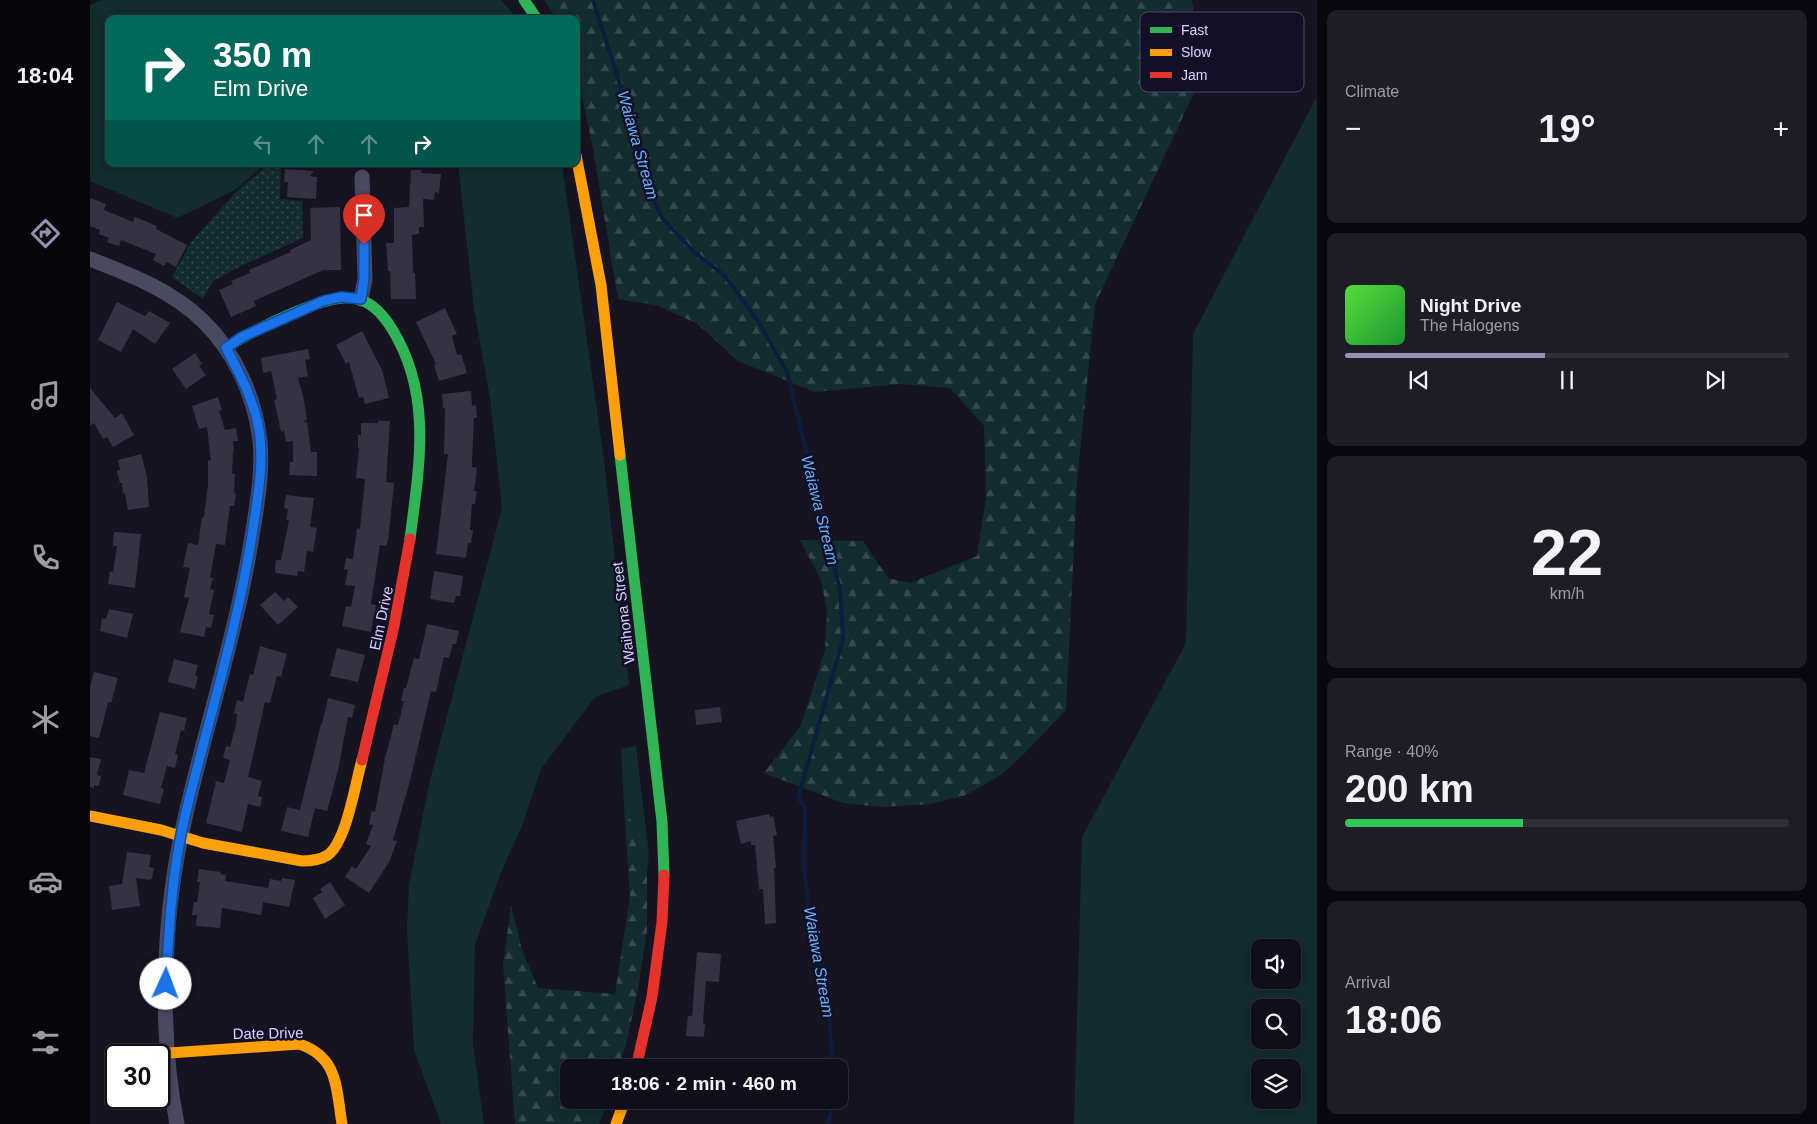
<!DOCTYPE html>
<meta charset="utf-8">
<style>
:root{--surface:#100f19;--page:#1e1d26;--text:#f1f3f6;--muted:#9c9ca2;--line:#302f38;--accent:#9591b1}
body{margin:0;font-family:Helvetica,sans-serif;background:var(--page);color:var(--text);height:100vh;display:flex;flex-direction:column;font-size:19px;white-space:nowrap}
*{box-sizing:border-box;margin:0}
p{font-size:16px;color:var(--muted)}
.icon{flex:none;width:28px;height:28px;fill:none;stroke:currentColor;stroke-width:2;stroke-linecap:round;stroke-linejoin:round}
.map{position:relative;flex:1;overflow:hidden}
.details{display:flex;flex-direction:column;gap:10px;padding:10px;background:#09080e;width:500px}
.details>*{flex:none}
.banner{position:absolute;left:15px;top:15px;width:475px;height:152px;border-radius:10px;box-shadow:0 2px 8px #0003,0 0 0 1px var(--line);background:#00695c;color:#fff;overflow:hidden}
.fabs{position:absolute;left:1161px;top:939px;display:grid;gap:10px}
.fabs a{display:grid;place-items:center;width:50px;height:50px;border-radius:10px;background:var(--surface);box-shadow:0 2px 8px #0003,0 0 0 1px var(--line);font-size:25px}
.speed{position:absolute;left:15px;top:1044px;display:flex;gap:10px;font-size:25px;font-weight:700;text-align:center}
.speed>*{display:grid;place-content:center;width:65px;height:65px;border-radius:50%;background:var(--surface);box-shadow:0 2px 8px #0003,0 0 0 1px var(--line);line-height:1}
.speed .limit{border:2px solid #111;border-radius:8px;background:#fff;color:#111}
.pin{position:absolute;display:grid;place-items:center;width:42px;height:42px;color:#fff;margin:-51px -21px;border-radius:50% 50% 50% 0;rotate:-45deg;box-shadow:0 0 5px #0007}
.pin .icon{rotate:45deg}
.me{position:absolute;width:55px;margin:-28px;rotate:2deg;stroke-linejoin:round;filter:drop-shadow(0 0 4px #0008)}
.turn{display:flex;align-items:center;gap:18px;height:105px;padding:0 25px;font-size:22px}
.turn .icon{width:65px;height:65px;stroke-width:2.5}
.turn b{display:block;font-size:35px;line-height:42px}
.lanes{display:flex;align-items:center;height:48px;padding:0 25px;background:#0003;justify-content:center;gap:25px;direction:ltr}
.lanes .off{opacity:.35}
.big{font-size:38px;font-weight:700;line-height:1.1}
.details .tile{flex:1;display:flex;flex-direction:column;justify-content:center;gap:8px;min-width:0;padding:0 18px;border-radius:10px;background:var(--page)}
.details .dial{align-items:center;gap:0}
.dial b{font-size:65px;line-height:1}
.song{display:flex;align-items:center;gap:15px}
.cover{width:60px;height:60px;border-radius:8px;background:linear-gradient(135deg,hsl(110 70% 55%),hsl(130 70% 35%))}
.played{height:5px;border-radius:2px;background:linear-gradient(90deg,var(--accent) 45%,var(--line) 45%)}
.keys{display:flex;justify-content:space-around;direction:ltr}
.heat{display:flex;justify-content:space-between;align-items:center;font-size:28px;direction:ltr}
.charge{height:8px;border-radius:4px;background:linear-gradient(90deg,#34c759 40%,var(--line) 0)}
.trip{position:absolute;left:470px;top:1059px;width:288px;height:50px;border-radius:10px;background:var(--surface);box-shadow:0 2px 8px #0003,0 0 0 1px var(--line);font-weight:700;line-height:50px;text-align:center}
main{display:flex;flex:1;min-height:0}
.dock{display:flex;flex-direction:column;width:90px;justify-content:space-around;align-items:center;background:#06060a;color:var(--muted)}
.dock .icon{width:35px;height:35px}
.dock .on{color:var(--accent)}
.dock b{font-size:22px;color:var(--text)}
.map>svg:first-child{display:block}
.grass{fill:#132c2d;fill-rule:evenodd}
.forest{fill:url(#forest-firs)}
.park{fill:url(#park-dots)}
.lines{fill:none;stroke-linecap:round;stroke-linejoin:round}
.stream{stroke:#0b1e41;stroke-width:4}
.building{fill:#343243}
.street{stroke:#4a4962;stroke-width:15}
.fast{stroke:#30b455;stroke-width:11}
.slow{stroke:#ff9f0a;stroke-width:11}
.jam{stroke:#e5322d;stroke-width:11}
.route-casing{stroke:#114b97;stroke-width:12}
.route{stroke:#1a73e8;stroke-width:9}
.labels{text-anchor:middle;dominant-baseline:central;stroke-width:5;stroke-linejoin:round;paint-order:stroke}
.street-label{font-size:15px;fill:#d9d4ff;stroke:#130f26}
.water-label{font-size:16px;font-style:italic;fill:#62b6ff;stroke:#130f26}
.key{fill:#130f26;stroke:#4e4a67;stroke-width:1}
.key-label{font-size:14px;fill:#d9d4ff}
</style>
<main>
<nav class="dock">
<b>18:04</b>
<svg class="icon on" aria-label="directions" viewBox="0 0 24 24"><path d="M12 3l9 9-9 9-9-9zM9 14v-3h6M13 9l2 2-2 2"/></svg>
<svg class="icon" aria-label="music" viewBox="0 0 24 24"><path d="M9 18V5l10-2v13"/><circle cx="6" cy="18" r="3"/><circle cx="16" cy="16" r="3"/></svg>
<svg class="icon" aria-label="phone" viewBox="0 0 24 24"><path d="M5 4h4l2 5-3 2q2 4 5 5l2-3 5 2v4C11 20 4 13 5 4z"/></svg>
<svg class="icon" aria-label="climate" viewBox="0 0 24 24"><path d="M12 3v18M4 7l16 10M4 17L20 7"/></svg>
<svg class="icon" aria-label="car" viewBox="0 0 24 24"><path d="M5 17H2v-5l4-1 3-4h7l3 4 3 1v5h-3M9 17h6M6 11h13"/><circle cx="7" cy="17" r="2"/><circle cx="17" cy="17" r="2"/></svg>
<svg class="icon" aria-label="filters" viewBox="0 0 24 24"><path d="M4 7h16M4 17h16"/><circle cx="9" cy="7" r="2"/><circle cx="15" cy="17" r="2"/></svg>
</nav>
<div class="map">
<svg width="1227" height="1124" viewBox="0 0 1227 1124">
<defs>
<pattern id="forest-firs" width="22" height="20" patternUnits="userSpaceOnUse" patternTransform="scale(1.25)"><rect width="22" height="20" fill="#132c2d"/><path d="M5 1l3.5 6h-7zM16 11l3.5 6h-7z" fill="#354a4c"/></pattern>
<pattern id="park-dots" width="8" height="8" patternUnits="userSpaceOnUse" patternTransform="scale(1.25)"><rect width="8" height="8" fill="#132c2d"/><path d="M2 2h.1M6 6h.1" fill="none" stroke="#354a4c" stroke-width="1.8" stroke-linecap="round"/></pattern>
</defs>
<rect width="100%" height="100%" fill="#161421"/>
<path class="grass" d="M12 0H411L428 19H19V164H175L145 190 87 218 0 181V5Z
M1227 96V1124H984L992 837 1096 643 1103 334ZM1170 948H1202V980H1170ZM1170 1008H1202V1040H1170ZM1170 1068H1202V1100H1170Z
M368 164H472L514 460 539 685 505 697 451 769 432 826 411 872 385 945 383 1043 394 1124H351L324 1050 317 929 319 885 340 780 412 508 400 398 384 308Z
M546 746 559 855 557 873 547 855 545 829 534 806 531 749Z"/>
<path class="forest" d="M454 0H1102L1111 78 1005 304 987 481 976 710 935 753 911 775 876 795 840 804 791 807 753 803 674 773 711 725 735 650 737 613 731 580 710 540 773 541 798 578 820 583 887 556 896 498 894 426 860 388 810 384 725 392 648 361 606 323 566 305 528 299 502 143 486 70V19H467Z
M534 806 545 829 547 855 557 873V930L548 989 536 1045 528 1067 479 1068V1100H518L509 1124H425L413 964 421 906 432 950 448 988 525 994 540 896Z"/>
<path class="park" d="M179 164H186L191 168 190 199 212 201 213 238 155 264 123 281 113 299 82 277 101 242 147 191Z"/>
<g class="lines">
<path class="stream" d="M503 0 553 157 565 204 573 219 604 252 635 276 668 321 697 372 750 590 753 639 708 798 715 808 714 867 722 940 739 1006 742 1068
M738 1124 744 1100"/>
</g>
<path class="building" d="M195 169 224 171 220 176 227 177 226 199 197 197 198 182H194Z
M321 170H332L331 173 351 174 349 193 345 192 344 200 333 199 334 227H329V234L322 235 323 273H325L326 299H301L300 271H298L296 243H304V208L319 207Z
M0 198 16 204 14 210 43 222 45 217 67 226 66 229 97 245 86 267 77 262 74 266 63 260 66 254 31 240 29 246 17 242 19 238 9 234 10 230 0 226Z
M250 207 251 270H233L164 301 166 306 141 317 129 290 143 284 141 281 160 273 159 270 201 252 200 250 221 240 220 208Z
M27 302 55 316 59 311 80 323 65 344 43 329 31 352 8 340Z
M355 308 367 334 362 336 367 355 371 354 377 373 349 381 344 365 346 364 326 322Z
M272 331 292 370 299 398 275 404 273 397 269 398 259 362 256 364 246 345Z
M218 349 220 359 215 360 218 376 208 378 214 400 217 420 212 422H217L221 452H227V476L199 475 200 462H203V441L196 442 194 431 191 432 184 400 187 399 181 371 173 373 171 358Z
M105 353 112 364 109 366 116 375 96 389 82 369Z
M0 388 25 418 32 413 44 435 23 447 17 437 13 439 4 423 0 426Z
M381 391 382 406 386 405 387 418H384L382 460V467L387 468 384 491H387L385 504H382L380 530H383L381 543H378L376 558 346 554 358 454H354L355 408 353 409 352 394Z
M128 397 132 410 129 411 135 430 146 428 148 441H143L144 452H143L142 473 145 474 144 493H146L144 506H140L135 545 126 544 120 577 123 578 120 589 124 590 119 614 124 615 121 628 116 627 114 637 90 632 99 598 94 597 100 568 93 567 98 543 108 545 112 517H114L118 485V460L121 461 117 427 109 429 102 406Z
M288 421H300L296 482 304 483 303 494 298 540 296 546 290 545 281 604 286 605 281 632 252 626 256 606 261 607 265 586 255 585 258 570 254 569 256 558 263 559 267 528 270 529 275 479 266 478 269 448H268V435H271V423H288Z
M51 454 57 477 59 507 38 510 35 493 33 494 32 483H30L27 471 30 470 28 460Z
M196 495 224 498 220 527 227 528 223 552 217 551 214 572 208 571 207 576 186 573 185 570 186 560H191L199 520H196L198 509 194 508Z
M24 532 51 534 45 588 18 584 20 571 23 572 27 546H23Z
M344 571 373 576 370 596H366L364 603 340 599Z
M185 592 194 601 198 597 208 607 188 625 170 605Z
M19 609 43 614 37 638 10 631 12 618 16 619Z
M337 624 369 631 366 644H363L359 658 354 657 346 692 341 691 320 781 303 840 307 841 299 862 279 893 255 877 262 866 266 869 281 846 276 844 283 825 279 824 282 811 285 812 295 758 304 724 308 725 314 701H311L314 688H316L324 658 329 659Z
M170 646 197 654 191 677 187 676 180 703 175 702 158 777 172 781 168 796 172 797 170 807 158 804 152 832 116 823 126 781 134 783 140 760 133 758 136 746 140 747 146 725 147 714 144 713 147 700 153 702 160 674 163 675Z
M247 648 275 655 268 682 240 676Z
M84 659 108 665 105 676H108L105 689 78 682Z
M4 672 28 678 21 703 18 702 9 738 0 736V687Z
M238 698 265 705 262 718 258 717 248 771 237 811 225 808 218 837 191 831 197 807 210 810 231 724H232Z
M630 707 632 722 606 725 605 710Z
M70 712 97 718 94 731 91 730 85 754 88 755 85 768 77 766 71 788 74 789 70 804 33 795 39 770 54 773Z
M0 757 11 759 7 775 11 776 9 786 4 785V788L0 787Z
M679 814 680 817 683 816 687 835 683 836 686 868H684L686 923 675 924 673 889H669L665 845H661V841L651 844 646 821Z
M37 852 61 855 59 867 64 868 62 878 60 880 46 878 50 906 22 910 19 886 32 884Z
M109 869 131 872 130 874 136 875 135 881 178 888 180 879 191 881 192 878 205 880 199 907 173 902 171 915 132 908 130 928 106 926 107 915H102L104 902H107L110 882H107Z
M240 882 255 905 235 919 223 898 232 892 230 889Z
M607 952 631 954 629 982 616 981 613 1023 615 1024 614 1037 596 1036 598 1016H602Z"/>
<g class="lines">
<path class="street" d="M0 259C41 275 81 290 113 321 145 352 165 397 170 441 173 472 167 505 162 536 147 632 116 724 95 818 73 912 68 1029 87 1124
M271 299 275 279 272 177"/>
<path class="fast" d="M434 0 447 19
M136 348C161 331 232 295 262 298 280 300 293 314 302 329 343 395 329 467 320 539
M530 455 572 822 574 875"/>
<path class="slow" d="M486 155 511 285 530 455
M0 816 71 830 113 843 212 861C221 861 230 860 238 855 257 840 265 784 272 760
M79 1053 209 1044C249 1057 246 1089 252 1124
M526 1124 535 1100"/>
<path class="jam" d="M272 760 304 626 320 539
M546 1068 562 997 572 922 574 875"/>
</g>
<g class="lines">
<defs>
<path id="route" d="M76 984C79 928 82 871 95 816 118 721 148 627 163 529 168 495 175 459 168 424 162 397 149 372 136 348L152 337 233 301 251 297 271 299 274 279V245"/>
</defs>
<use href="#route" class="route-casing"/>
<use href="#route" class="route"/>
</g>
<g class="labels">
<g class="street-label">
<text transform="translate(533 613) rotate(-97)">Waihona Street</text>
<text transform="translate(291 618) rotate(-78)">Elm Drive</text>
<text transform="translate(178 1033) rotate(-1)">Date Drive</text>
</g>
<g class="water-label">
<text transform="translate(548 145) rotate(74)">Waiawa Stream</text>
<text transform="translate(730 510) rotate(76)">Waiawa Stream</text>
<text transform="translate(729 962) rotate(80)">Waiawa Stream</text>
</g>
</g>
<rect x="1050" y="12" width="164" height="80" rx="8" class="key"/>
<rect x="1060" y="27" width="22" height="6" fill="#30b455"/>
<rect x="1060" y="49" width="22" height="7" fill="#ff9f0a"/>
<rect x="1060" y="72" width="22" height="6" fill="#e5322d"/>
<g class="key-label">
<text x="1091" y="35">Fast</text>
<text x="1091" y="57">Slow</text>
<text x="1091" y="80">Jam</text>
</g>
</svg>
<div class="fabs">
<a><svg class="icon" aria-label="sound" viewBox="0 0 24 24"><path d="M4 9h4l5-4v14l-5-4H4zM17 9q2 3 0 6"/></svg></a>
<a><svg class="icon" aria-label="search" viewBox="0 0 24 24"><circle cx="10" cy="10" r="6"/><path d="M15 15l6 6"/></svg></a>
<a><svg class="icon" aria-label="layers" viewBox="0 0 24 24"><path d="M12 4l9 5-9 5-9-5zM3 14l9 5 9-5"/></svg></a>
</div>
<div class="speed"><div class="limit">30</div></div>
<div class="pin" style="left:274px;top:245px;background:#d93025"><svg class="icon" aria-label="arrive" viewBox="0 0 24 24"><path d="M6 21V4h12l-3 4 3 4H6"/></svg></div>
<svg class="me" style="left:76px;top:984px" viewBox="-20 -20 40 40"><circle r="19" fill="#fff"/><path d="M0-13L10 11 0 6-10 11z" fill="#1a73e8"/></svg>
<div class="trip">18:06 · 2 min · 460 m</div>
<div class="banner">
<div class="turn"><svg class="icon" aria-label="right" viewBox="0 0 24 24"><path d="M7 20v-9h11M14 6l5 5-5 5"/></svg><div><b>350 m</b>Elm Drive</div></div>
<div class="lanes"><svg class="icon off" aria-label="left" viewBox="0 0 24 24"><path d="M17 20v-9H6M10 6l-5 5 5 5"/></svg><svg class="icon off" aria-label="ahead" viewBox="0 0 24 24"><path d="M12 20V5M6 11l6-6 6 6"/></svg><svg class="icon off" aria-label="ahead" viewBox="0 0 24 24"><path d="M12 20V5M6 11l6-6 6 6"/></svg><svg class="icon" aria-label="right" viewBox="0 0 24 24"><path d="M7 20v-9h11M14 6l5 5-5 5"/></svg></div>
</div>
</div>
<section class="details">
<div class="tile"><p>Climate</p>
<div class="heat"><a>−</a><b class="big">19°</b><a>+</a></div>
</div>
<div class="tile">
<div class="song"><i class="cover"></i><div><b>Night Drive</b><p>The Halogens</p></div></div>
<div class="played"></div>
<div class="keys"><svg class="icon" aria-label="previous" viewBox="0 0 24 24"><path d="M18 5L8 12l10 7zM5 5v14"/></svg><svg class="icon" aria-label="pause" viewBox="0 0 24 24"><path d="M8 5v14M16 5v14"/></svg><svg class="icon" aria-label="next" viewBox="0 0 24 24"><path d="M6 5l10 7-10 7zM19 5v14"/></svg></div>
</div>
<div class="tile dial"><b>22</b><p>km/h</p></div>
<div class="tile"><p>Range · 40%</p><b class="big">200 km</b><div class="charge"></div></div>
<div class="tile"><p>Arrival</p><b class="big">18:06</b></div>
</section>
</main>
